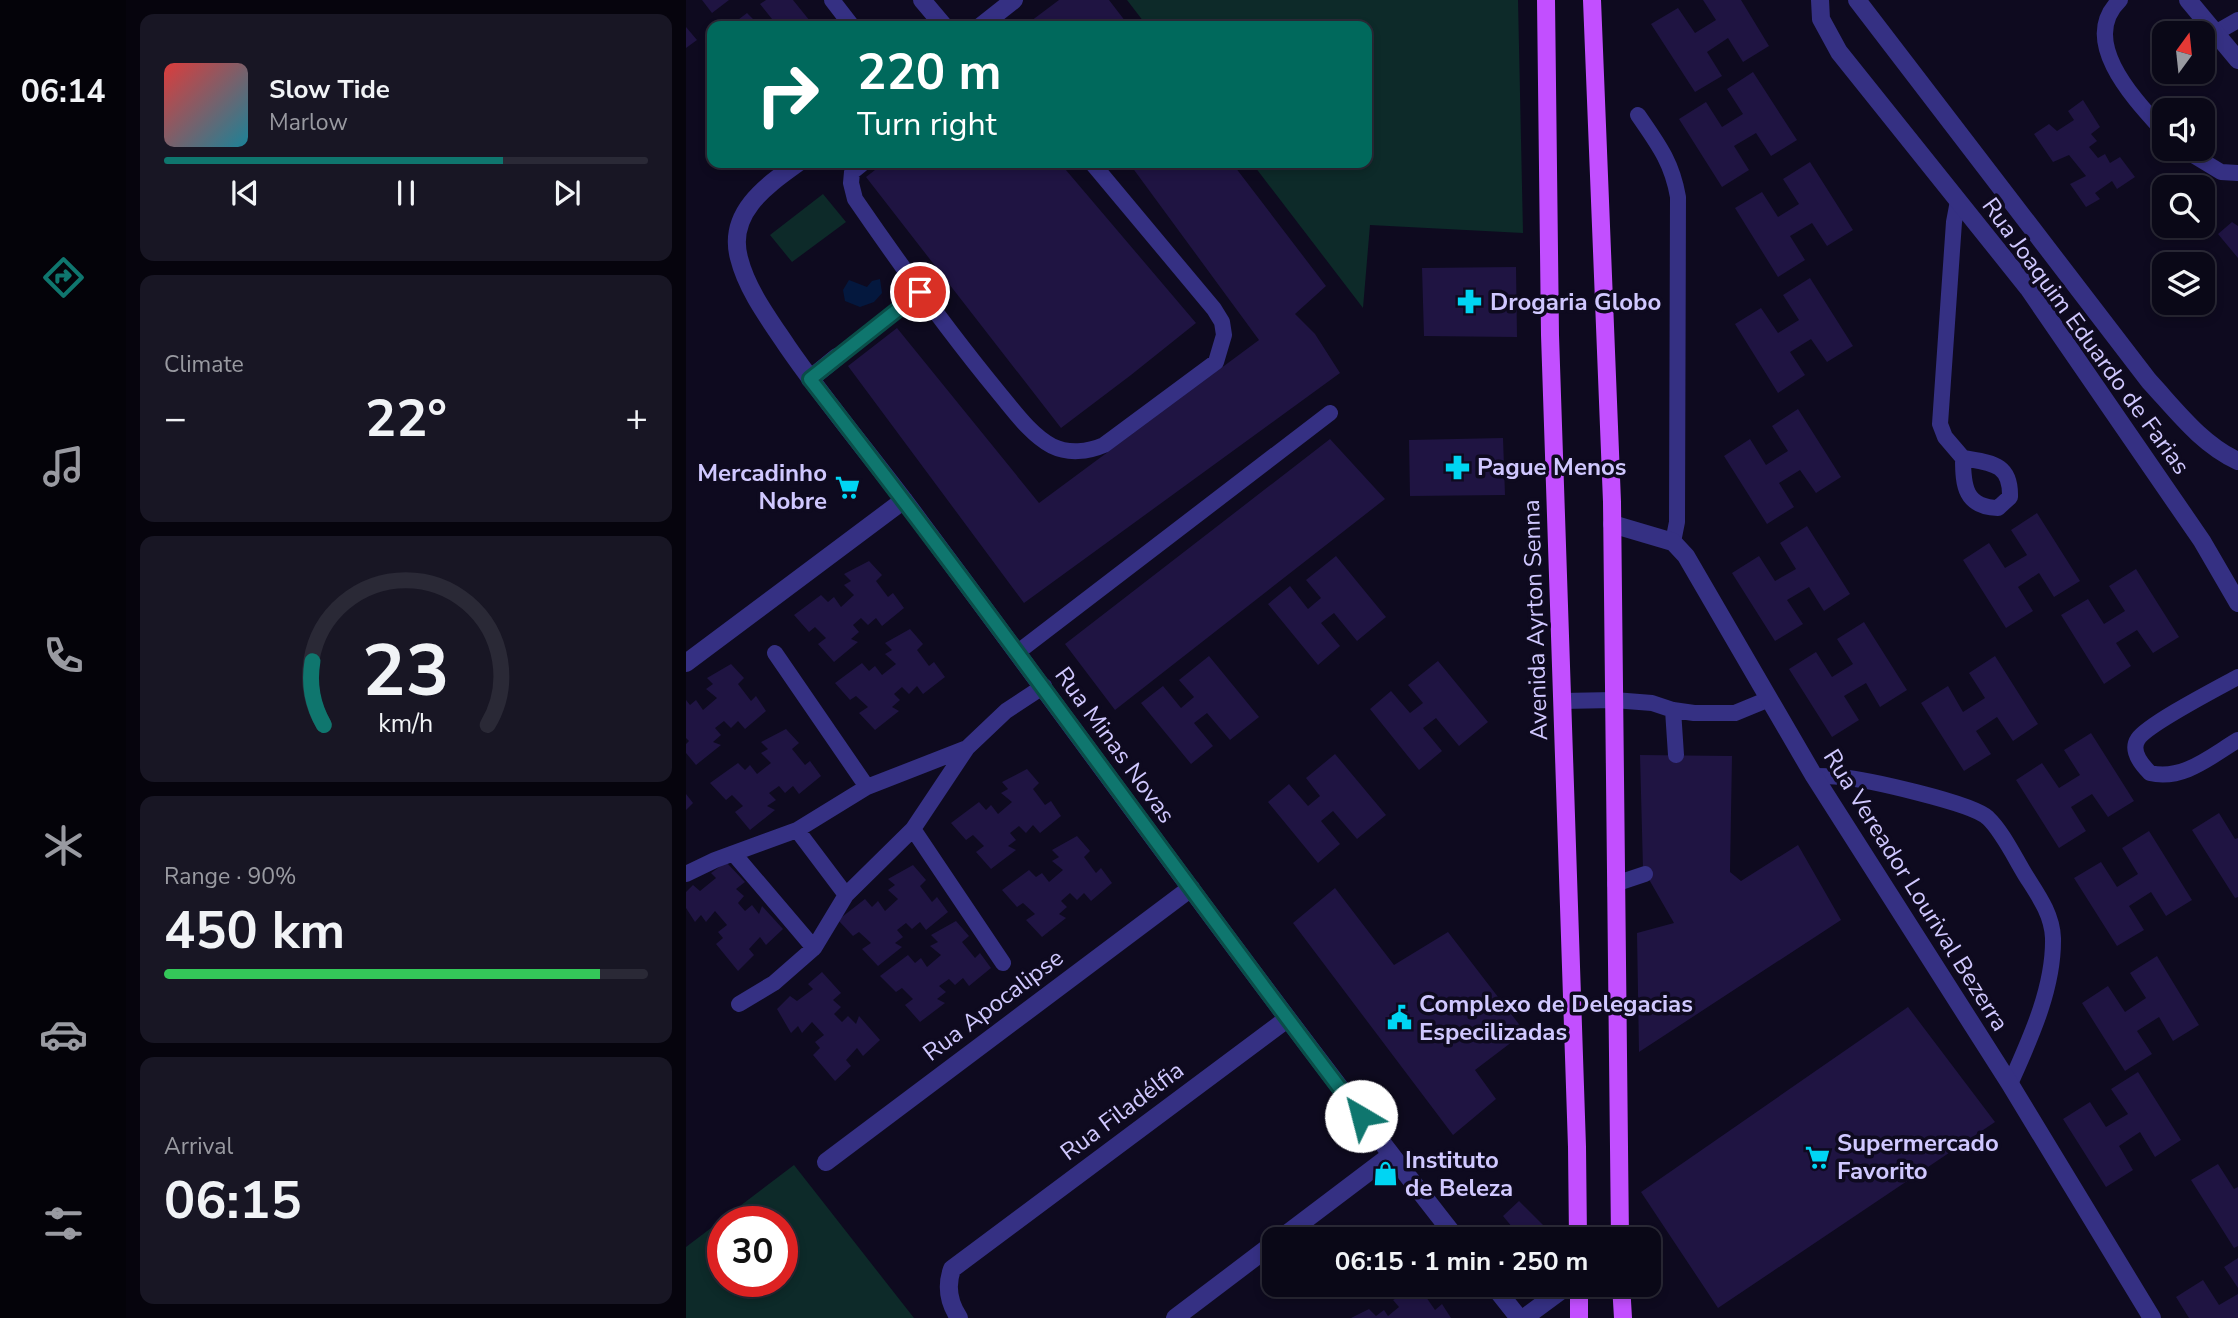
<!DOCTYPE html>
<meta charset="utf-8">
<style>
:root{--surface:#0a0817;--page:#181624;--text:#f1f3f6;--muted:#999aa1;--line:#2a2936;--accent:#0f766e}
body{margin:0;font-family:"Nunito Sans",sans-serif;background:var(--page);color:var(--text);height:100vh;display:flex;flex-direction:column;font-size:26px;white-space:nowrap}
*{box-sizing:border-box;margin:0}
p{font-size:23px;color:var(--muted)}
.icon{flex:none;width:38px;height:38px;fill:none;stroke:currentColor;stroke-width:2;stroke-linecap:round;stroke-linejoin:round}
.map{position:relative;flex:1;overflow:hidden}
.drawer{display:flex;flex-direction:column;gap:14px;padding:14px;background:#06040d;width:560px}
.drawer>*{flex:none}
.top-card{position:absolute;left:21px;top:21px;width:665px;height:147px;border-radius:14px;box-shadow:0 4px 10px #0003,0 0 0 2px var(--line);background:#00695c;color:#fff;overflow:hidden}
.needle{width:46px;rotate:15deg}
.controls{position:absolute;left:1466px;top:21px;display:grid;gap:14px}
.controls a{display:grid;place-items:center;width:63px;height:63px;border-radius:14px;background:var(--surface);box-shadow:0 4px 10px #0003,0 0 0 2px var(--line);font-size:35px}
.speed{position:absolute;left:21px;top:1206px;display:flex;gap:14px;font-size:35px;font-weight:700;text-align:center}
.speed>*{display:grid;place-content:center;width:91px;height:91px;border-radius:50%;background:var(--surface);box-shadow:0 4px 10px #0003,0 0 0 2px var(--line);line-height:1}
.speed .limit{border:10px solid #d22;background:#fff;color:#111}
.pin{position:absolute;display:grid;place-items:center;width:60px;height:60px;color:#fff;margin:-30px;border:4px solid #fff;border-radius:50%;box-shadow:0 2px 7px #0007}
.me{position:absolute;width:77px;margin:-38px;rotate:323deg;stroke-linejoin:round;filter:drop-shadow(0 0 5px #0008)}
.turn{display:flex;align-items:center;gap:24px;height:147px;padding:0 35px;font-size:32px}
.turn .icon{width:91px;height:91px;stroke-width:2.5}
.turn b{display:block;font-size:49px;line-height:60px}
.big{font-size:52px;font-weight:700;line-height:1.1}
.drawer .card{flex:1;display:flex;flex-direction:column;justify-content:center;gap:10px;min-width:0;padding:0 24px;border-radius:14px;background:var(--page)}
.drawer .dial{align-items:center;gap:0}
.dial svg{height:182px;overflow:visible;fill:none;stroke:var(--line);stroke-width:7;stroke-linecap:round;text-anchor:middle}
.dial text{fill:var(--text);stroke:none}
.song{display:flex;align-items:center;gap:21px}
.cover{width:84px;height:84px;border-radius:10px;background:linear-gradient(135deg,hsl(0 70% 55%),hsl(190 70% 35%))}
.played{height:7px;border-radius:4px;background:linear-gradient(90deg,var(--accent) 70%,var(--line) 70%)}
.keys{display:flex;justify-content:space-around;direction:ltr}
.heat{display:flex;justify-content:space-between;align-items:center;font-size:38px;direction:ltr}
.charge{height:10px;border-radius:5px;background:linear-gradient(90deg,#34c759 90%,var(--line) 0)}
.trip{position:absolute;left:576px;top:1227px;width:399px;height:70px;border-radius:14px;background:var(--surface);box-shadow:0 4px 10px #0003,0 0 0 2px var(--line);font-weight:700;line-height:70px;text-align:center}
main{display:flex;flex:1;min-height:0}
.menu{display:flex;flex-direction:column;width:126px;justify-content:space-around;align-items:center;background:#040309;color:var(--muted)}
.menu .icon{width:49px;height:49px}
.menu .selected{color:var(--accent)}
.menu b{font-size:32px;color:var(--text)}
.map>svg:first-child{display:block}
.green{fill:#0d2a29;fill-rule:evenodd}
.water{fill:#04183e}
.building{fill:#1f1442}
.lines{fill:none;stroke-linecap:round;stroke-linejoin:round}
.service{stroke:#353083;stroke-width:16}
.minor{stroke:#353083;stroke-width:18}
.primary{stroke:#c24fff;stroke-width:18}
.route-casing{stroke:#0a4d48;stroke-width:18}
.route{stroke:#0f766e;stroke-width:12}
.labels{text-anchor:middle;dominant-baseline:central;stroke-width:7;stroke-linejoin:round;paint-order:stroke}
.poi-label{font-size:24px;font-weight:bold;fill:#d0c8ff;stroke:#0e0a1f;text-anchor:start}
.street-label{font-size:24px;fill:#d0c8ff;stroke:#0e0a1f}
</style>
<main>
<nav class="menu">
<b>06:14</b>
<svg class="icon selected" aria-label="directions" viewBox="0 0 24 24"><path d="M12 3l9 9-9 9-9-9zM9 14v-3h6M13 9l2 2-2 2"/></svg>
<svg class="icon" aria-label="music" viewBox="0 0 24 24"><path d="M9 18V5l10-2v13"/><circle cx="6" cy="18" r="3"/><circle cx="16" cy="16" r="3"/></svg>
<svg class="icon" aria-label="phone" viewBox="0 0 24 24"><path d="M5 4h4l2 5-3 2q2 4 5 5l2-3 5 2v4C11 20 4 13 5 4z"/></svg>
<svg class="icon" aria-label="climate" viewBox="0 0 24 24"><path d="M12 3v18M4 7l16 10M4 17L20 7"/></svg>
<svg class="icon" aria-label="car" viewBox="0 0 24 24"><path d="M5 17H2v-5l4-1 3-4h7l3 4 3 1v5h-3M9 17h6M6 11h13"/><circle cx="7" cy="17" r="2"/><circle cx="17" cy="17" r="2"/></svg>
<svg class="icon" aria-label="filters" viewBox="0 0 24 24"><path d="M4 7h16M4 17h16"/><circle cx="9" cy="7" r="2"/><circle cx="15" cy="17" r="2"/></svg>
</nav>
<section class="drawer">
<div class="card">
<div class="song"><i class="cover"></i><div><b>Slow Tide</b><p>Marlow</p></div></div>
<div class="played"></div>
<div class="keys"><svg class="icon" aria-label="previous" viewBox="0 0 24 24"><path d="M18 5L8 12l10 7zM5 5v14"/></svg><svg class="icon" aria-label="pause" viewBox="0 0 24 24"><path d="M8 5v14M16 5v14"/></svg><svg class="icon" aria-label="next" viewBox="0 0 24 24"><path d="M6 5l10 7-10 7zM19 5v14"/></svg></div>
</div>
<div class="card"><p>Climate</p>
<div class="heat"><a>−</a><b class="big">22°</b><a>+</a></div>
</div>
<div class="card dial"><svg viewBox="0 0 100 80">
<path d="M14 69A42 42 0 1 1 86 69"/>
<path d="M14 69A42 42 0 0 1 9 41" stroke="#0f766e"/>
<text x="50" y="56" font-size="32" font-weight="700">23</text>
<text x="50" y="72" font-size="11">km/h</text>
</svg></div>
<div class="card"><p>Range · 90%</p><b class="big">450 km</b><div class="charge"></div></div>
<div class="card"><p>Arrival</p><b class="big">06:15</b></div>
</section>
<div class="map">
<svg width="1552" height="1318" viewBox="0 0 1552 1318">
<rect width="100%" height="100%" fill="#0e0a1f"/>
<path class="green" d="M441 0H832L837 233 684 225 677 308 566 163H681V26H461Z
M137 194 160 222 106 262 84 235Z
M108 1165 228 1318H0V1247ZM37 1222H96V1281H37Z"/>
<path class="water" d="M194 279 196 293 188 302 174 307 159 301 157 290 163 280 181 287 186 281Z"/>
<path class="building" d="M16 0H43L26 13Z
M80 0H107L128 26H76L86 19 74 4Z
M373 0H423L443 26H342L341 24Z
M1017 0H1055L1083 46 1057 62 1042 38 1021 52 1036 76 1009 92 965 24 992 8 1009 33 1030 20Z
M61 13 74 26H44Z
M0 27 11 40 0 48Z
M1067 72 1111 140 1085 156 1070 133 1048 146 1063 170 1036 187 993 119 1020 102 1036 127 1057 114 1041 89Z
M1397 100 1414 127 1405 134 1411 141 1403 147 1412 158 1419 154 1424 163 1434 157 1449 177 1431 189 1426 181 1409 193 1414 199 1400 207 1384 184 1400 176 1383 155 1367 162 1348 134 1363 124 1371 131 1388 120 1382 111Z
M1124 162 1167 230 1141 246 1126 223 1104 236 1119 260 1092 277 1049 208 1076 192 1092 217 1113 204 1097 179Z
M198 163H374L510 323 445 375 375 428 180 177Z
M443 163H546L640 286 609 314 629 334 654 373 338 603 162 366 211 328 353 503 573 340Z
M1546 222 1552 226V258L1532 234Z
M830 267 831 337 738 336 736 268Z
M1124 278 1167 346 1141 362 1125 339 1104 352 1119 375 1092 393 1049 324 1075 308 1092 333 1113 320 1097 295Z
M1112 409 1155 477 1130 493 1114 470 1093 483 1108 507 1081 524 1038 456 1064 439 1080 465 1102 451 1086 426Z
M817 438 819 495 724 496 723 440Z
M644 439 699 499 429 710 379 644Z
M1351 513 1394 581 1368 597 1353 573 1332 587 1347 611 1320 628 1277 560 1303 543 1319 568 1341 555 1325 530Z
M1121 526 1164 594 1138 611 1123 587 1101 600 1117 624 1089 641 1046 573 1073 556 1089 581 1110 569 1094 543Z
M650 556 700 617 671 641 648 613 635 623 654 646 632 665 582 604 604 586 622 609 635 598 620 580Z
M183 561 196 575 190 581 202 597 207 593 218 608 196 626 190 618 182 625 175 618 167 625 173 632 165 639 172 642 148 662 132 644 140 638 129 627 123 632 108 615 135 595 142 602 148 597 155 607 168 595 158 585 165 581 158 574Z
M1450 569 1493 637 1467 653 1451 630 1430 643 1445 666 1418 684 1375 615 1402 599 1418 624 1439 611 1423 586Z
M1178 622 1221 690 1194 707 1180 683 1158 696 1173 720 1146 737 1103 669 1130 652 1146 677 1167 664 1151 639Z
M224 629 237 644 231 650 243 666 248 662 259 677 237 694 231 686 223 694 216 687 208 694 214 700 206 707 213 711 189 730 173 713 182 707 170 696 164 700 149 683 176 663 183 671 189 666 196 675 210 664 199 654 206 650 199 643Z
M523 656 573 717 544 740 521 713 508 723 527 746 505 764 455 703 477 686 495 708 508 697 493 680Z
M1309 656 1352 724 1327 741 1311 717 1290 731 1305 754 1278 771 1235 703 1262 686 1277 712 1299 698 1283 673Z
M752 661 802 722 773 746 750 718 737 728 756 751 733 770 684 709 705 691 724 713 737 703 722 685Z
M45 664 58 678 52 684 65 701 70 696 80 711 59 729 52 721 45 728 38 721 29 728 35 735 27 742 35 745 10 765 0 753V744L3 741 0 738V700L4 705 10 700 17 710 31 698 20 689 27 684 21 678Z
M100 729 113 743 106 749 119 765 124 761 135 776 113 794 107 786 99 793 93 786 83 793 90 800 81 806 89 810 64 830 49 812 57 806 46 795 40 800 24 783 52 763 59 770 64 765 71 774 85 763 75 753 82 749 75 742Z
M1405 733 1448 801 1422 817 1406 794 1385 807 1400 831 1373 848 1330 780 1356 763 1373 788 1394 775 1378 750Z
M649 754 700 815 671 839 647 811 635 821 654 844 632 863 582 802 603 784 622 806 634 796 620 778Z
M954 755 1046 756 1044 872 1055 881 1112 845 1155 920 953 1052 951 933 988 923 957 869Z
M341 769 353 783 347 789 359 805 365 801 375 816 354 833 347 825 340 833 333 826 324 833 330 840 322 846 330 850 305 869 290 852 298 846 287 835 280 840 265 823 293 802 300 810 305 805 312 814 326 802 315 793 322 789 316 782Z
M0 794 7 803 0 810Z
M1533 813 1549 839 1552 838V897L1549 898 1506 830Z
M1463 831 1506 900 1480 916 1465 892 1443 906 1458 930 1431 946 1388 878 1415 862 1431 887 1452 874 1436 848Z
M391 836 404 851 398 857 410 873 415 868 426 883 405 901 398 893 391 900 384 893 375 901 381 907 373 914 380 918 356 937 340 920 349 914 337 903 331 907 316 890 343 870 350 877 356 873 363 882 377 870 366 861 373 857 366 850Z
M40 862 59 882 50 889 58 896 52 903 59 911 66 905 73 914 76 906 97 929 80 945 74 937 63 949 68 955 52 971 30 944 37 938 32 932 41 925 29 911 20 922 15 915 9 922 0 908V892L7 885 14 891 30 878 25 873Z
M227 865 240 880 234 886 246 902 251 897 262 912 240 930 234 922 226 929 220 923 211 930 217 937 209 943 216 947 192 966 176 949 185 943 173 932 167 936 152 920 179 899 186 907 192 901 199 911 212 899 202 890 209 885 202 879Z
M649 888 708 965 762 932 839 1032 789 1070 810 1099 767 1135 607 923Z
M270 921 283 936 276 942 289 958 294 953 305 968 283 986 277 978 269 985 263 979 253 986 260 992 251 999 259 1003 234 1022 219 1005 227 999 216 988 210 992 194 976 222 955 229 963 235 958 241 967 255 955 244 946 252 942 245 935Z
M1471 956 1513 1025 1487 1041 1473 1017 1451 1031 1466 1054 1439 1071 1396 1003 1422 986 1439 1012 1460 998 1444 973Z
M136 972 155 993 147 1000 155 1007 148 1014 156 1022 162 1016 170 1024 173 1016 194 1040 177 1056 171 1048 160 1060 165 1066 149 1081 127 1055 134 1048 129 1042 138 1035 126 1022 116 1033 112 1026 105 1033 91 1009 104 996 111 1001 127 989 122 984Z
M1222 1007 1309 1122 1032 1308 955 1192Z
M1452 1072 1495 1140 1469 1157 1454 1132 1433 1146 1447 1170 1420 1187 1377 1119 1404 1102 1420 1127 1442 1114 1425 1089Z
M1532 1164 1548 1189 1552 1187V1246L1548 1248 1505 1180Z
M833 1201 857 1225 867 1239H836L817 1216Z
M1552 1258V1288L1538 1267Z
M1517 1280 1533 1305 1552 1294V1318H1503L1490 1297Z
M714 1284H742L744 1288 738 1294 749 1310 756 1304 765 1318H665L683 1309 690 1316 698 1310 702 1316 713 1307 707 1300 716 1295 710 1286Z"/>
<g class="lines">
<path class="service" d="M146 0 166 26
M1434 0C1391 41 1450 101 1479 133
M1531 32 1552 20
M952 115C972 144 986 162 992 197L991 522 987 542
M1497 149 1535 172 1552 173
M177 163 166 172 165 183 169 199C215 266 262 331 313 393 328 411 345 435 366 446 382 454 402 452 418 445L530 362 538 335 536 322 528 309 406 163
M1272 201 1268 222 1254 424 1259 437 1277 458C1305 463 1325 463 1324 497L1312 508C1279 507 1277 486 1277 458
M151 357 234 292
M332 652 644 413
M89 653 181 787
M1552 677C1532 688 1462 724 1452 739 1444 751 1456 765 1464 773 1497 781 1525 756 1552 740
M876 701 928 700 966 703 987 710 1008 713H1049L1083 699
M987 710 990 755
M1128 776C1136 776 1146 776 1154 777 1179 779 1287 803 1302 818 1316 831 1329 858 1340 876 1352 895 1366 914 1367 938 1368 988 1344 1039 1324 1084
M227 829 281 748
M111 830 160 895
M48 854 128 948 88 983 53 1004
M0 874 29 860 111 830 181 787 281 748 320 711 358 686
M929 884 959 874
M128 948 160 895 227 829 317 963"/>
<path class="minor" d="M236 0 258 26
M1134 0 1135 19 1153 52 1342 288 1516 541 1552 603
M1171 0 1463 381C1490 410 1515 444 1552 461
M1502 0 1552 60
M295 26 328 0
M112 163C80 186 41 213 53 258 61 290 83 319 101 346 143 407 191 463 235 523 413 762 586 1004 771 1239
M124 379 151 357
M926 524 987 542 1000 556 1128 776 1324 1084 1466 1318
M0 663 218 500
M140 1162 505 888
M594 1239 705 1155
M806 1284 833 1318
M273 1318C263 1303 260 1286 266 1269L601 1019
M489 1318 588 1243
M838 1318 884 1284"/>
<path class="primary" d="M860 0 864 335 891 1147 892 1239
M906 0 926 502 934 1239
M893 1284V1318
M935 1284 937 1318"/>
</g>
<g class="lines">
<defs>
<path id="route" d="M234 292 124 379C313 621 489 872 675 1116"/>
</defs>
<use href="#route" class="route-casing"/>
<use href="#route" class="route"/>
</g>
<defs>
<symbol id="pharmacy-bare" viewBox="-9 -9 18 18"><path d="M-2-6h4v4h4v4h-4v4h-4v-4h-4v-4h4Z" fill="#00d5f3" stroke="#0e0a1f" stroke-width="2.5" paint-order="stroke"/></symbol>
<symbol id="supermarket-bare" viewBox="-9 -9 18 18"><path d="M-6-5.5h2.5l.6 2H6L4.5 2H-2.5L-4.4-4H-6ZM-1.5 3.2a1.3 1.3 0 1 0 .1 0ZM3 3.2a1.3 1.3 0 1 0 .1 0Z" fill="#00d5f3" stroke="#0e0a1f" stroke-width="2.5" paint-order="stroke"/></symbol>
<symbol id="civic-bare" viewBox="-9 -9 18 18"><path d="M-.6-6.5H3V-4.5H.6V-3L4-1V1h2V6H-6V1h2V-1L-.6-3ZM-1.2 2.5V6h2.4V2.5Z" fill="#00d5f3" stroke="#0e0a1f" stroke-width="2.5" paint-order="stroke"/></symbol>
<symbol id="shop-bare" viewBox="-9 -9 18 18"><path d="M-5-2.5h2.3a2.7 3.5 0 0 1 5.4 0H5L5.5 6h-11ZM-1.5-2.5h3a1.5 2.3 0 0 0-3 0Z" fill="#00d5f3" stroke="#0e0a1f" stroke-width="2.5" paint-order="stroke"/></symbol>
</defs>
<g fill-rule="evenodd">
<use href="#pharmacy-bare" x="766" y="284" width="35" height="35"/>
<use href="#pharmacy-bare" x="754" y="450" width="35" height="35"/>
<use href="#supermarket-bare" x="144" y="470" width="35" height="35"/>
<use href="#civic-bare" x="696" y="1000" width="35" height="35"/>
<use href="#supermarket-bare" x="1114" y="1140" width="35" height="35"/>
<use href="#shop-bare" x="682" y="1156" width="35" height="35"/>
</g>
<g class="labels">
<g class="poi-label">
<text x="804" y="302">Drogaria Globo</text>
<text x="791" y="467">Pague Menos</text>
<text x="141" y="473" text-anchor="end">Mercadinho<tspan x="141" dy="28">Nobre</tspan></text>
<text x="733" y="1004">Complexo de Delegacias<tspan x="733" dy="28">Especilizadas</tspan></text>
<text x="1151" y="1143">Supermercado<tspan x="1151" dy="28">Favorito</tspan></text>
<text x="719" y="1160">Instituto<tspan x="719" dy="28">de Beleza</tspan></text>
</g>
<g class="street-label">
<text transform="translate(1400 336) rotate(54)">Rua Joaquim Eduardo de Farias</text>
<text transform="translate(849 620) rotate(-92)">Avenida Ayrton Senna</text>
<text transform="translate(429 745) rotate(54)">Rua Minas Novas</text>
<text transform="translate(1230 890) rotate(58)">Rua Vereador Lourival Bezerra</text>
<text transform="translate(307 1005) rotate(-37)">Rua Apocalipse</text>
<text transform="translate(436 1111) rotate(-37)">Rua Filadélfia</text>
</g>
</g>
</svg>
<div class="controls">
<a><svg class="needle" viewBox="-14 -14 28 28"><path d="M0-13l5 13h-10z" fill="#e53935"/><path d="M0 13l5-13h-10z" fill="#999aa1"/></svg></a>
<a><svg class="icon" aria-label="sound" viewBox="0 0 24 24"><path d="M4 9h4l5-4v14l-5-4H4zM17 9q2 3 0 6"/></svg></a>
<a><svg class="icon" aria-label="search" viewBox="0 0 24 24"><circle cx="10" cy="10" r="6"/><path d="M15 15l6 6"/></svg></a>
<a><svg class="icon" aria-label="layers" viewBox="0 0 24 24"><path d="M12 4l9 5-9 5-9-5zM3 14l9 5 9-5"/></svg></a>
</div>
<div class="speed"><div class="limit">30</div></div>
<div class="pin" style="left:234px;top:292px;background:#d93025"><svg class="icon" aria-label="arrive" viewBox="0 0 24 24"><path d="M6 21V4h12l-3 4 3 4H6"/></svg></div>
<svg class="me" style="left:675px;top:1116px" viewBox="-20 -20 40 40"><circle r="19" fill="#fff"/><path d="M0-13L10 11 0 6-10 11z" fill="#0f766e"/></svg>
<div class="trip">06:15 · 1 min · 250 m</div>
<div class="top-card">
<div class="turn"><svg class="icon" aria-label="right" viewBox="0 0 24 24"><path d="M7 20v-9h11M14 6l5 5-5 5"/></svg><div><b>220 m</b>Turn right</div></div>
</div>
</div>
</main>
